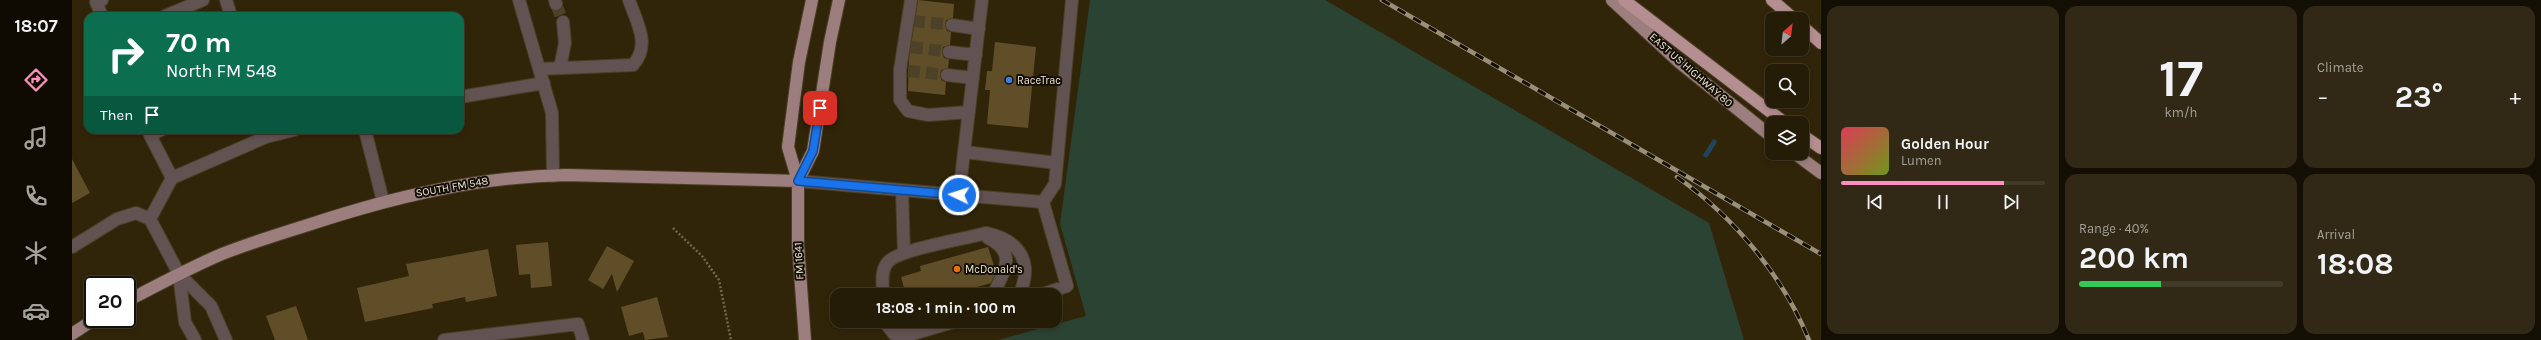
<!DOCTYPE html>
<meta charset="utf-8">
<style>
:root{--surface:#251c07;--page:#312915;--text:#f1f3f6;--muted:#a3a19b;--line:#423a28;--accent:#fd8ec0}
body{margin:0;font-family:Karla,sans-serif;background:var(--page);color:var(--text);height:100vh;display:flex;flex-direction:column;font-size:15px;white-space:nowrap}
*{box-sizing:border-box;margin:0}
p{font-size:13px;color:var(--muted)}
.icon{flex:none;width:22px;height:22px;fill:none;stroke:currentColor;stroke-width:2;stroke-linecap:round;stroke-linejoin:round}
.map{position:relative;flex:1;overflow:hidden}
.drawer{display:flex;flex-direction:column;gap:6px;padding:6px;background:#140f04;width:720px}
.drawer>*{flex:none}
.hud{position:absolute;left:12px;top:12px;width:380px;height:122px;border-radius:12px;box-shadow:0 2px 6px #0003,0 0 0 1px var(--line);background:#0b6e4f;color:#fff;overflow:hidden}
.needle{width:26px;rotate:28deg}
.controls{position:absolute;left:1693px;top:12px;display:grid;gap:8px}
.controls a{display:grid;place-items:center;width:44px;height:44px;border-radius:8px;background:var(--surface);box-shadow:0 2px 6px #0003,0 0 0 1px var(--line);font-size:20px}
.speed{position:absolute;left:12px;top:276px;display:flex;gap:8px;font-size:20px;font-weight:700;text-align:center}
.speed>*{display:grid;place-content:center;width:52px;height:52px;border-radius:50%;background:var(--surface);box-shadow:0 2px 6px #0003,0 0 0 1px var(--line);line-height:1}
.speed .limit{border:2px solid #111;border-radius:6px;background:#fff;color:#111}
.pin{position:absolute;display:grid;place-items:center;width:34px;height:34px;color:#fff;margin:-17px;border-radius:8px;box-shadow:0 2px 6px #0006}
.me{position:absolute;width:44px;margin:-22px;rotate:274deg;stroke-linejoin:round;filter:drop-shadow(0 0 3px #0008)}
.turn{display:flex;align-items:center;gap:14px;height:84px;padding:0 16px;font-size:18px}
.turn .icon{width:52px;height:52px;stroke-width:2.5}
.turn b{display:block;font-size:28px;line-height:34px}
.then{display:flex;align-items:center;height:38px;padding:0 16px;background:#0003;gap:8px;font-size:15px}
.big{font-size:30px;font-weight:700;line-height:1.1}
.drawer .widget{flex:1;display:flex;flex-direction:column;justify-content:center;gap:6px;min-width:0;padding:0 14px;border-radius:12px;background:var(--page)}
.drawer .dial{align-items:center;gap:0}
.dial b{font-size:52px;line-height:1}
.song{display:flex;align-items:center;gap:12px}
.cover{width:48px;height:48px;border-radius:6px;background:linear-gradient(135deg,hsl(350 70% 55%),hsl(80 70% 35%))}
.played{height:4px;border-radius:2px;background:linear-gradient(90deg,var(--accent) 80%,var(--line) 80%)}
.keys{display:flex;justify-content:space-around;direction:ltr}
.heat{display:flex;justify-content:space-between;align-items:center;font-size:22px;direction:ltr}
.charge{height:6px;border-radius:3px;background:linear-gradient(90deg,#34c759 40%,var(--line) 0)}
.drawer .tiles{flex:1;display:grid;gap:6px;grid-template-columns:repeat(3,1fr)}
.widget:first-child{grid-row:span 2}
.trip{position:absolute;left:758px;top:288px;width:232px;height:40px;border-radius:12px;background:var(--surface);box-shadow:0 2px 6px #0003,0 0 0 1px var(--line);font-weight:700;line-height:40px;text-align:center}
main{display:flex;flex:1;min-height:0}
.tabs{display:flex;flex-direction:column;width:72px;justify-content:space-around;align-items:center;background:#0f0b03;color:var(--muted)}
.tabs .icon{width:28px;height:28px}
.tabs .on{color:var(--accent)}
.tabs b{font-size:18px;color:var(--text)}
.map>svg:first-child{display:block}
.green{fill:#2a4332}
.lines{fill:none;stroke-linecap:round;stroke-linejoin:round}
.stream{stroke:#1e455c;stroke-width:5}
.building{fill:#604e28}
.minor-tunnel{stroke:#4d4227;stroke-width:12;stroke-dasharray:12 6;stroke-linecap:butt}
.minor-casing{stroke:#4b4025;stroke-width:14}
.major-casing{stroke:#4b4025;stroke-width:14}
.highway-casing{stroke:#4b4025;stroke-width:14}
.path{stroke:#71674f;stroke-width:2.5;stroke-dasharray:2 2;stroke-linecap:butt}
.minor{stroke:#625353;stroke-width:12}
.major{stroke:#9d7e7f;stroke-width:12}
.highway{stroke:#b48e90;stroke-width:12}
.rail-casing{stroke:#998f7a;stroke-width:4.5}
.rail{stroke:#140f05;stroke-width:3;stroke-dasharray:9;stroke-linecap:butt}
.route-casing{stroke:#114b97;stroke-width:10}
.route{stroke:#1a73e8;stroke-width:7}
.shop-dot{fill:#3f7fe0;stroke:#140f05;stroke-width:1.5}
.food-dot{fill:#e8710a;stroke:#140f05;stroke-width:1.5}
.labels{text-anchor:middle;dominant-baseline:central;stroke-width:4;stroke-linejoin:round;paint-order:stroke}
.street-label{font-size:11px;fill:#ebe3d3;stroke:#140f05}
.poi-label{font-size:11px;fill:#ebe3d3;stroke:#140f05;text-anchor:start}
</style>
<main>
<nav class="tabs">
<b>18:07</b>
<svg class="icon on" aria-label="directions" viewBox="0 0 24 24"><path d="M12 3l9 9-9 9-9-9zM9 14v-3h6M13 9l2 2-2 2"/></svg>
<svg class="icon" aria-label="music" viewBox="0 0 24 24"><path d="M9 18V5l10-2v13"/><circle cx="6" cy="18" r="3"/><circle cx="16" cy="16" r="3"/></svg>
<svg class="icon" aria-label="phone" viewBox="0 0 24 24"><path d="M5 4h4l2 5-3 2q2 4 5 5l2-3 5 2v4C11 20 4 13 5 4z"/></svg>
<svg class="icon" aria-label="climate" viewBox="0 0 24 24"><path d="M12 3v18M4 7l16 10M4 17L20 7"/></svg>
<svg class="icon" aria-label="car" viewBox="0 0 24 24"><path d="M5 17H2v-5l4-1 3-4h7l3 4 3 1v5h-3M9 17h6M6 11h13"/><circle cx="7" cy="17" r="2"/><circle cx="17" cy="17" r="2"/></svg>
</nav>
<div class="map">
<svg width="1749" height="340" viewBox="0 0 1749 340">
<rect width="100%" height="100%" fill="#312509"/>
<path class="green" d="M1018 0H1253L1637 223 1672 340H926L1014 316 988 224Z"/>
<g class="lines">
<path class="stream" d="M1634 155 1642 142"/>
</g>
<path class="building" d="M846 0 882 4 881 18 874 20 873 24 875 31 879 32 878 45 871 47 870 52 872 58 877 59 876 68 869 70 868 75 870 81 874 82 873 95 836 91 837 58Z
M923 42 964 47 956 128 915 124 918 90H913L915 71H920Z
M0 159 18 193 0 203Z
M476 242 480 286 459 288 458 274 447 275 444 245Z
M535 246 562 261 545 292 540 274 531 289 516 280Z
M916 247 924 272 919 283 877 295H834L829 277 849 271 848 266Z
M416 249 425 296 394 302 393 297 360 304 361 308 293 322 285 288 337 276 334 264Z
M585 297 596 337 573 340 571 332 557 336 549 307Z
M224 306 236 340H203L194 316Z"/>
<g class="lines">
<path class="minor-tunnel" d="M484 4 491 22
M841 21 880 25
M839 47 877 52
M836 71 875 75"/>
<defs>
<path id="minor" d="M154 0 159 16
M447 0 480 113 481 176
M483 0 484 4
M839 0 828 70V100L836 111 856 115 897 112
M30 16 24 2 30 0
M93 16 131 0
M880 25 907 29
M877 52 904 55
M488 68 493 43 491 22
M467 69 561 65C579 45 565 23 557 0
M875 75 901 78
M388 97 472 83
M89 130 78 135 100 178
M293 130 311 201
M192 131 194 137 222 130
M892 152 985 163
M726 181 887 195 910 0
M830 190 832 253
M887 195 971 202 983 184 1000 0
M78 219 100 178 194 137
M916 238C946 253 932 271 921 295
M0 247 45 219 64 213 78 219 107 274 139 306 154 340
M107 274 113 322 123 340
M811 295C811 285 808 270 816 262 827 249 894 239 914 233 948 240 962 263 947 295
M968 295 995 286 971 202
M812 321 822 334 837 335 885 321
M372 340 506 324 511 340"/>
<path id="major" d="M1540 0 1607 62 1700 137
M1722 153 1749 173
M726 181 741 151 758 42 767 0
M55 301C86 285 117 268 150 254 178 243 207 234 236 225 321 197 404 177 494 175L726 181
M0 334 23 319
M733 340 726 245V181L716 147 727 62 740 0"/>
<path id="highway" d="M1552 0 1713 123
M1700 0 1722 19
M1730 26 1749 43
M1730 135 1749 148"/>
</defs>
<use href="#minor" class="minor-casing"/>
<use href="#major" class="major-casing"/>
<use href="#highway" class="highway-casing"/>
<path class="path" d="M601 228 630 256 647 280 659 340"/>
<use href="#minor" class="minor"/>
<use href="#major" class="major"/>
<use href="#highway" class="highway"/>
<defs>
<path id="rail" d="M1310 0 1749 254
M1605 177C1662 217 1711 276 1737 340"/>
</defs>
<use href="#rail" class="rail-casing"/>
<use href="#rail" class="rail"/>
</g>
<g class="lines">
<defs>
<path id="route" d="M748 108 741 151 726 181 887 195"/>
</defs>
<use href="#route" class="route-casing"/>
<use href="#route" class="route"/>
</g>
<circle class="shop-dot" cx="937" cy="80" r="4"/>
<circle class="food-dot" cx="885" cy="269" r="4"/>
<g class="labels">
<g class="street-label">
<text transform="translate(1619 70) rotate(41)">EAST US HIGHWAY 80</text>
<text transform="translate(380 187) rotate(-10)">SOUTH FM 548</text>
<text transform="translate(727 261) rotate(-93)">FM 1641</text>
</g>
<g class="poi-label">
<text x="945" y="80">RaceTrac</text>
<text x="893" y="269">McDonald's</text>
</g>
</g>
</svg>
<div class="controls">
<a><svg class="needle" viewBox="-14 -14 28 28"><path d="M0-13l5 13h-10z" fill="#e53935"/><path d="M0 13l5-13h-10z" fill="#a3a19b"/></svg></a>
<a><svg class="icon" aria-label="search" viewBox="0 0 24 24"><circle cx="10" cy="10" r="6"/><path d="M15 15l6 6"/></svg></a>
<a><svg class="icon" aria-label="layers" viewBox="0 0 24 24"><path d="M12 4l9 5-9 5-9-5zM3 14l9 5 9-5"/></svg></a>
</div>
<div class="speed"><div class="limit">20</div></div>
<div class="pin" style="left:748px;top:108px;background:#d93025"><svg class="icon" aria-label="arrive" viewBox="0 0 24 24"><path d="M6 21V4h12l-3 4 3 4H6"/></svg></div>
<svg class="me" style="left:887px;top:195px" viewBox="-20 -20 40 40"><circle r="17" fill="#1a73e8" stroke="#fff" stroke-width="3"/><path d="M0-11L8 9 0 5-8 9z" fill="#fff"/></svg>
<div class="trip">18:08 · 1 min · 100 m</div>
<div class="hud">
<div class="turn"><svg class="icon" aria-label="right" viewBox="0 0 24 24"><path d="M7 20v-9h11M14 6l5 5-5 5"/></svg><div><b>70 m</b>North FM 548</div></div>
<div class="then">Then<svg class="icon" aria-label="arrive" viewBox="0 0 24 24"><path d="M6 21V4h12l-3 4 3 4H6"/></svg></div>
</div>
</div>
<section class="drawer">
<div class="tiles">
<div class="widget">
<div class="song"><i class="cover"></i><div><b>Golden Hour</b><p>Lumen</p></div></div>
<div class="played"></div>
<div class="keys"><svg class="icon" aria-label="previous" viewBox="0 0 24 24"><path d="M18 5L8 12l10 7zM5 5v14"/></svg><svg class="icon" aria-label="pause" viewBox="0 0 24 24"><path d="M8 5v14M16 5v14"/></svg><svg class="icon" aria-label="next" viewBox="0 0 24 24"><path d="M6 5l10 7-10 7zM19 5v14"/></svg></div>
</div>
<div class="widget dial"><b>17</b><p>km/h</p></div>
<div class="widget"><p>Climate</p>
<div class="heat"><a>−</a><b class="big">23°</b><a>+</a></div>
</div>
<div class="widget"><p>Range · 40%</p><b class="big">200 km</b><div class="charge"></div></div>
<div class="widget"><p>Arrival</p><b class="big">18:08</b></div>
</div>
</section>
</main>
